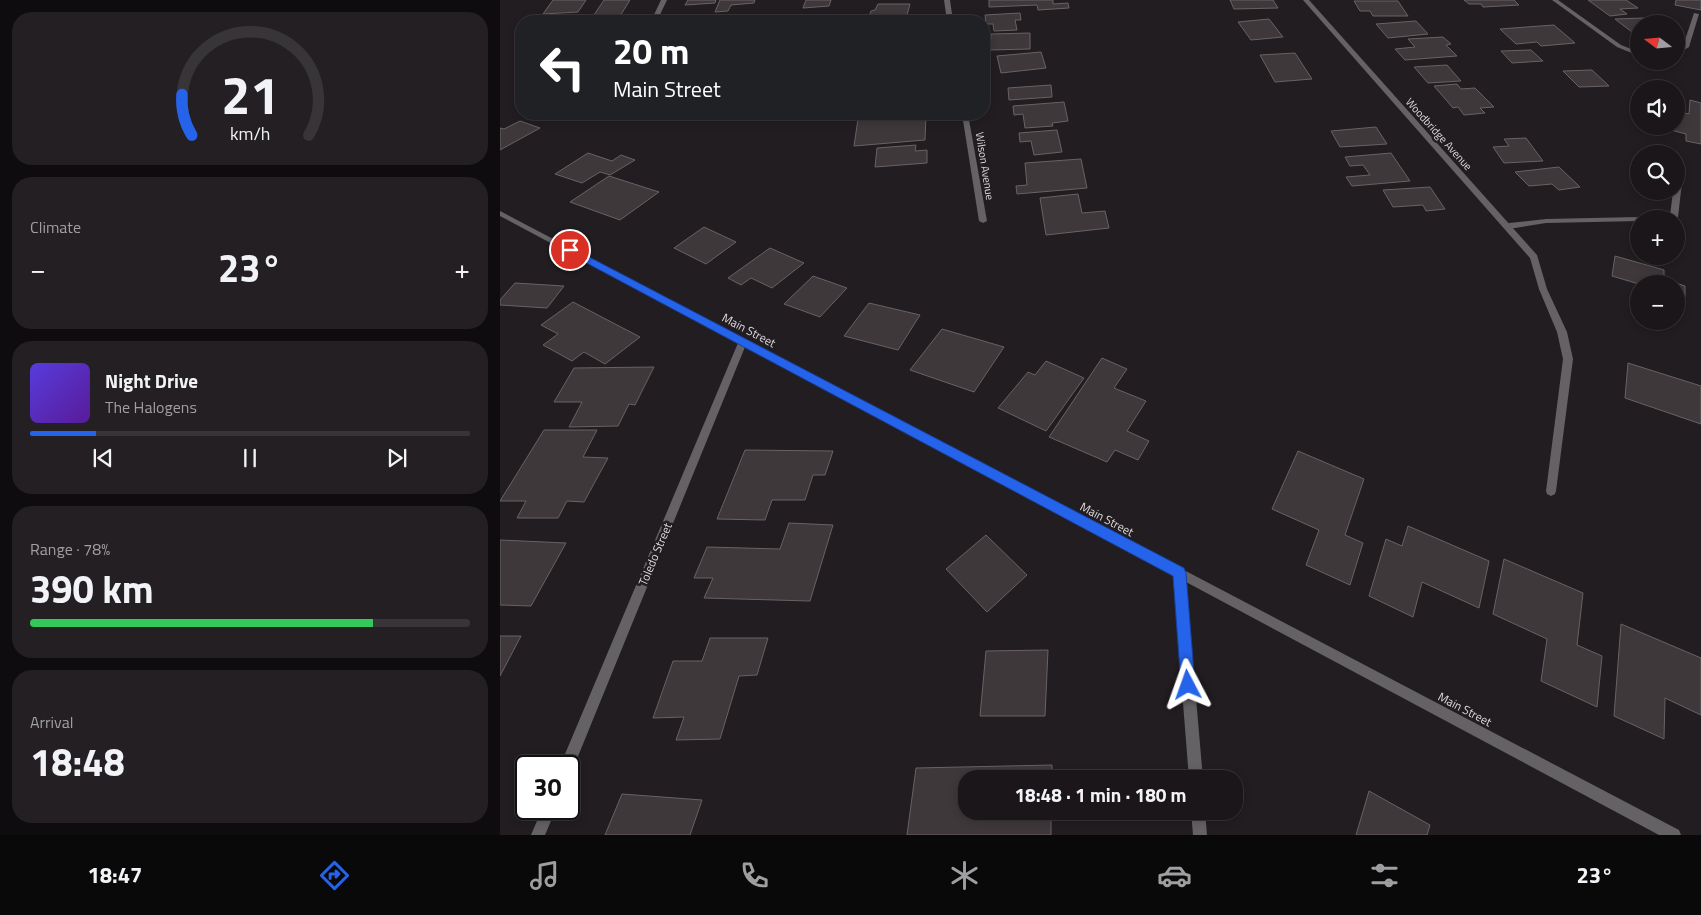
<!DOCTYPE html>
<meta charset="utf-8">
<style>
:root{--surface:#1a1619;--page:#231f22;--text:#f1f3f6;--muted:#9f9fa2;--line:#383538;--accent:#2563eb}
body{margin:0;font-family:"Titillium Web",sans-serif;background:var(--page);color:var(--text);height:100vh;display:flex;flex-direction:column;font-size:19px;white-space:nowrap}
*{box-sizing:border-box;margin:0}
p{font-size:16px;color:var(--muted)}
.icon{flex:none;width:28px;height:28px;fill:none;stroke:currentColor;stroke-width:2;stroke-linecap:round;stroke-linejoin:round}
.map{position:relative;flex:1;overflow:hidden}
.sheet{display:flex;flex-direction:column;gap:12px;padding:12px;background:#0e0c0e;width:500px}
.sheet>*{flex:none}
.top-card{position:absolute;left:15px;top:15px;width:475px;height:105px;border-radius:20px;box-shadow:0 2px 8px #0003,0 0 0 1px var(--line);background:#202124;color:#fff;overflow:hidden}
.needle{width:32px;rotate:286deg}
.fabs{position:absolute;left:1130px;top:15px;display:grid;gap:10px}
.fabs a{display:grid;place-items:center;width:55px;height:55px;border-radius:50%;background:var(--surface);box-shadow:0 2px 8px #0003,0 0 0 1px var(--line);font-size:25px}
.speed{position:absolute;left:15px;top:755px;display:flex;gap:10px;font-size:25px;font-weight:700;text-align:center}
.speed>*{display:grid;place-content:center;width:65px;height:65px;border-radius:50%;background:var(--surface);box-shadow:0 2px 8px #0003,0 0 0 1px var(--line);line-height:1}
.speed .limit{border:2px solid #111;border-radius:8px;background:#fff;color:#111}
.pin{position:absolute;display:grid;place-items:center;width:42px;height:42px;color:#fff;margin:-21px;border:2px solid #fff;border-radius:50%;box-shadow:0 1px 5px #0007}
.me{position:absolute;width:55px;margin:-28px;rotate:356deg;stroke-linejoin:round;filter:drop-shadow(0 0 4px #0008)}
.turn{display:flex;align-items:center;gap:18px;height:105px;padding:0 15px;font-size:22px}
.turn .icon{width:65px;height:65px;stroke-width:2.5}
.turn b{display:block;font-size:35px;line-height:42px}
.big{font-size:38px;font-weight:700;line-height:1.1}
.sheet .card{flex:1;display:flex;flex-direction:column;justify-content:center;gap:8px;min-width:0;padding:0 18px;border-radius:20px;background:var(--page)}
.sheet .dial{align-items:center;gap:0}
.dial svg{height:130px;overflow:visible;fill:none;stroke:var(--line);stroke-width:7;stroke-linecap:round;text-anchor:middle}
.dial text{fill:var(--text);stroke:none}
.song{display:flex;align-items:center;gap:15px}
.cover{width:60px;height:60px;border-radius:8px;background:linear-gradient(135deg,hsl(250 70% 55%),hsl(270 70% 35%))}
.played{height:5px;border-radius:2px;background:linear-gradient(90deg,var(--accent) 15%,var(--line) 15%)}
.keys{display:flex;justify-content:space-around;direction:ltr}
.heat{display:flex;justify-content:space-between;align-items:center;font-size:28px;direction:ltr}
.charge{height:8px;border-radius:4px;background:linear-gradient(90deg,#34c759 78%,var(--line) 0)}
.trip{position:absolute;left:458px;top:770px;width:285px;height:50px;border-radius:20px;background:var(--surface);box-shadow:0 2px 8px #0003,0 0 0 1px var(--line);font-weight:700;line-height:50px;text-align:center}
.tab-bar{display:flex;height:80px;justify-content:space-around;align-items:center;background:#0a090a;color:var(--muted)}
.tab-bar .icon{width:35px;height:35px}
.tab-bar .active{color:var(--accent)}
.tab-bar b{font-size:22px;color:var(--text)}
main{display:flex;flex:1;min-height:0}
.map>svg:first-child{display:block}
.building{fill:#3e383a;stroke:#696265}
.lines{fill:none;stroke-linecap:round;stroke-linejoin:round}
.service{fill:#646265;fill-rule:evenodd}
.minor{fill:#646265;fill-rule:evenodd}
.route{fill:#2563eb;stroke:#184099}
.labels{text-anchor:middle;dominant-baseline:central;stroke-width:5;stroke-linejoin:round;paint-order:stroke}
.far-street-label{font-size:11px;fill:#ddd9dc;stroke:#221d21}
.street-label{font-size:12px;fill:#ddd9dc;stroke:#221d21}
</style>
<main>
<section class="sheet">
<div class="card dial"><svg viewBox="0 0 100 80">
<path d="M14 69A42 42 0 1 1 86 69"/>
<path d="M14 69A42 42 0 0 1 8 44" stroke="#2563eb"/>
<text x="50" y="56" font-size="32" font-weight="700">21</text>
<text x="50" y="72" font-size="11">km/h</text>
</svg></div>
<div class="card"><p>Climate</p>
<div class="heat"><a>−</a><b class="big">23°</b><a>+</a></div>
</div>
<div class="card">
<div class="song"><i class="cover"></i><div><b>Night Drive</b><p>The Halogens</p></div></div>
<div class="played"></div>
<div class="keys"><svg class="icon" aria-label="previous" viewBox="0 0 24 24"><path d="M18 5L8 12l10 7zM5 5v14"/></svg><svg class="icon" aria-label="pause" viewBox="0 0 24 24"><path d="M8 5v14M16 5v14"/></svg><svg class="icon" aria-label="next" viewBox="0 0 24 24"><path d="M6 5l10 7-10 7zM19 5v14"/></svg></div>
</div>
<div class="card"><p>Range · 78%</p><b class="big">390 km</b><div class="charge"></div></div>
<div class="card"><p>Arrival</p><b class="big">18:48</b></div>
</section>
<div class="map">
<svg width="1201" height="835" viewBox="0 0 1201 835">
<rect width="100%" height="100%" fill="#221d21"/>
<path class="building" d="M53 0H86L78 12 43 14Z
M104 0H130L117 21H90Z
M188 0H216L215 3 185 5Z
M220 0H255L254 3 231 5 228 11 215 12Z
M306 0H331L329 6 303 8Z
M489 0H553V4L568 3 569 8 538 10 537 5 489 7Z
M730 0H773L778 8 734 9Z
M964 0H1014L1019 5 983 7 981 4H969Z
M1088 0H1126L1138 8 1120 9 1127 14 1110 16Z
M1176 0H1201V10L1175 5Z
M854 1H898L908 16H873L870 11H860Z
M378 4H410L407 15 369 16 371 11 375 10Z
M520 13 521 20H515L517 30 494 31 493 24H486L485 15Z
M1144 18 1152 24H1139V31L1132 32 1115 19Z
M769 19 783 37 751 40 738 22Z
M916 21 928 34 888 38 876 24Z
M1054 25 1075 43 1041 46 1037 42 1016 44 1000 29Z
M530 33V49L490 50 491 34Z
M943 37 951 44 946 45 957 56 905 60 895 49 915 47 908 39Z
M1031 50 1043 61 1012 63 1001 51Z
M541 52 546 68 501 73 497 56Z
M795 53 812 79 775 82 760 55Z
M947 65 961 81 928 83 914 67Z
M1092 70 1109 86 1079 87 1063 71Z
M957 84 961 89 975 88 994 107 980 108 985 113 964 115 958 107 953 108 934 86Z
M551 85 552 97 509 100 508 88Z
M1190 100 1201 103V144L1186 141V134L1156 126H1176V111L1189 114Z
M564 102 568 121 552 123 553 126 525 128 523 114 514 115 513 106Z
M426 114 425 140 354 146 358 119Z
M20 121 40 128 0 150V128L4 129Z
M876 127 887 144 840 147 831 131Z
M557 130 562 152 534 155 531 141 520 142 519 133Z
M1026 138 1043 161 1004 163 993 147 1009 146 1004 139Z
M416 145 415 151 427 150V163L375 167 377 148Z
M88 153 112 161 121 155 135 160 110 175 100 172 82 183 55 174Z
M891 153 910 181 852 186 846 177 870 175 863 165 850 166 845 157Z
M581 159 587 188 517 194 516 186 527 185 525 163Z
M1059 167 1080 187 1059 190 1052 184 1029 186 1015 172Z
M109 176 159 192 120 220 70 202Z
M930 187 945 209 926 211 923 205 893 207 883 190Z
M578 194 582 213 605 211 609 228 546 235 540 198Z
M204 227 236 242 206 264 174 248Z
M270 248 304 263 272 288 251 278 241 285 228 278Z
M1115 256 1164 270V279L1185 286V297L1176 295V284H1139L1112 276Z
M313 276 347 288 320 317 284 304Z
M15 283 64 286 47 308 0 305V300Z
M73 302 140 337 105 364 84 352 72 361 43 345 58 334 41 325Z
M369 303 420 315 398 350 344 336Z
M442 329 504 347 474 392 410 370Z
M602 358 627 369 614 388 646 401 627 431 649 441 638 460 615 450 607 462 549 437Z
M546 361 584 378 546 431 498 408 528 372 535 375Z
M1128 363 1201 386V424L1125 398Z
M154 367 135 405 129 404 118 426 69 427 82 402H54L74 368Z
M44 430H97L83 457 108 458 84 502 67 501 58 518H17L26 501H0Z
M245 450 333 451 325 475H313L305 500H272L265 520 217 519Z
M798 451 864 479 845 535 863 543 850 585 806 565 819 530 772 509Z
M289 523 333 525 310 601 204 598 213 578H194L207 547 280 549Z
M908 526 989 561 979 608 922 582 913 617 869 596 886 539 902 546Z
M486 535 527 575 487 612 446 569Z
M0 540 66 543 31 606 0 605Z
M1004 559 1083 593 1077 645 1102 656 1097 707 1041 681 1047 639 993 614Z
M1121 624 1201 658V715L1165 698 1164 739 1114 716Z
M0 636H21L0 676Z
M210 638H268L257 675 239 676 220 739 176 740 184 717 153 718 173 661H202Z
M548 650 545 716H480L486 651Z
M552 765V779H466V811H551V835H407L416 768Z
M869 791 930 825 927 835H856Z
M122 794 202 800 190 835H105Z"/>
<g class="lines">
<path class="service" d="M1194 13 1199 14 1189 47 1176 55V50L1183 46Z
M1179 172 1183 174 1178 217 1176 219H1166L1170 216 1173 191H1176V173Z
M1139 217 1143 219H1139V221L1046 223 1009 229 1005 226 1009 223 1046 219Z
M1043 286 1047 289 1067 332 1073 359 1056 491 1055 494 1051 496 1047 494 1046 491 1063 359 1057 332 1039 289Z"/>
<path class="minor" d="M161 0H167L157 21H151Z
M444 0H450L453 21H447Z
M803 0H809L1037 255 1047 289 1046 291H1040L1039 289 1030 258Z
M1052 0H1058L1121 45 1139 52V56L1117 47Z
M462 114H468L487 221 483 223 479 221Z
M0 211 1179 830 1181 835H1159L686 582 703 779H689L673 576 245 347 72 771 69 772V766H60L238 343 0 216Z
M42 809H56L45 835H31Z
M691 811H705L707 835H693Z"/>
</g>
<path class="route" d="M70 247 684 568 686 573 695 685 693 690 688 693 683 690 681 685 673 576 66 252V248Z"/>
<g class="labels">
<g class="far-street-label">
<text transform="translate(939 134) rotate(48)">Woodbridge Avenue</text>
<text transform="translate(485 166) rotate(81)">Wilson Avenue</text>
</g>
<g class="street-label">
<text transform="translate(249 330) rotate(28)">Main Street</text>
<text transform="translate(607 519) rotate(28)">Main Street</text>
<text transform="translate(155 554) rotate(-67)">Toledo Street</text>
<text transform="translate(965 709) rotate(28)">Main Street</text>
</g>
</g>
</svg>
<div class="fabs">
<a><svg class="needle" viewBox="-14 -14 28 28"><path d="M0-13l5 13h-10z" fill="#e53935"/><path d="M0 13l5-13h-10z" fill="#9f9fa2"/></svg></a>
<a><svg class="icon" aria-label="sound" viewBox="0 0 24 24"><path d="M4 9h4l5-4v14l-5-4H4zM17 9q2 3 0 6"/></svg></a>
<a><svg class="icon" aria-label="search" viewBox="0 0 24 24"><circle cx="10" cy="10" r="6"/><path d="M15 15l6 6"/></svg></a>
<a>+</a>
<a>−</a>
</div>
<div class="speed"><div class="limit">30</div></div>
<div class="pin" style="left:70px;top:250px;background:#d93025"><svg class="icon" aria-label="arrive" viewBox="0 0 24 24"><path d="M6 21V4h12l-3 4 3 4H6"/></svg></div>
<svg class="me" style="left:688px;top:685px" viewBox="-20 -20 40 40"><path d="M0-17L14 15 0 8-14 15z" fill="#2563eb" stroke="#fff" stroke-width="4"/></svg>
<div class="trip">18:48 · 1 min · 180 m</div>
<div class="top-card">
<div class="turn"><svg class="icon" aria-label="left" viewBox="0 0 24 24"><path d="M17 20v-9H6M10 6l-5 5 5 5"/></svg><div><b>20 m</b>Main Street</div></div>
</div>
</div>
</main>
<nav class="tab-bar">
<b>18:47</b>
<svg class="icon active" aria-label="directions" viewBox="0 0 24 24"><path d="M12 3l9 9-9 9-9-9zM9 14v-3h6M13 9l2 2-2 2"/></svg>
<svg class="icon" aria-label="music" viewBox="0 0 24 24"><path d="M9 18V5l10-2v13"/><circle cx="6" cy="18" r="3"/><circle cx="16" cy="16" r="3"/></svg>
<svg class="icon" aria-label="phone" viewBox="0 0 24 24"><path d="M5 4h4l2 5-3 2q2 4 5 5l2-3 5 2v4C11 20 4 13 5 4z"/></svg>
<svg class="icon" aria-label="climate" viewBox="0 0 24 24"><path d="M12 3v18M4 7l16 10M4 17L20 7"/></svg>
<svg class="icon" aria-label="car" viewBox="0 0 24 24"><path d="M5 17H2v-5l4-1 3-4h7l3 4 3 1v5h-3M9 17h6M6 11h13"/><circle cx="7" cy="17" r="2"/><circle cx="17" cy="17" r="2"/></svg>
<svg class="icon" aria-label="filters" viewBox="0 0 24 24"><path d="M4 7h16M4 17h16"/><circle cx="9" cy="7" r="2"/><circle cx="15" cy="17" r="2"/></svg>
<b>23°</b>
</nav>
